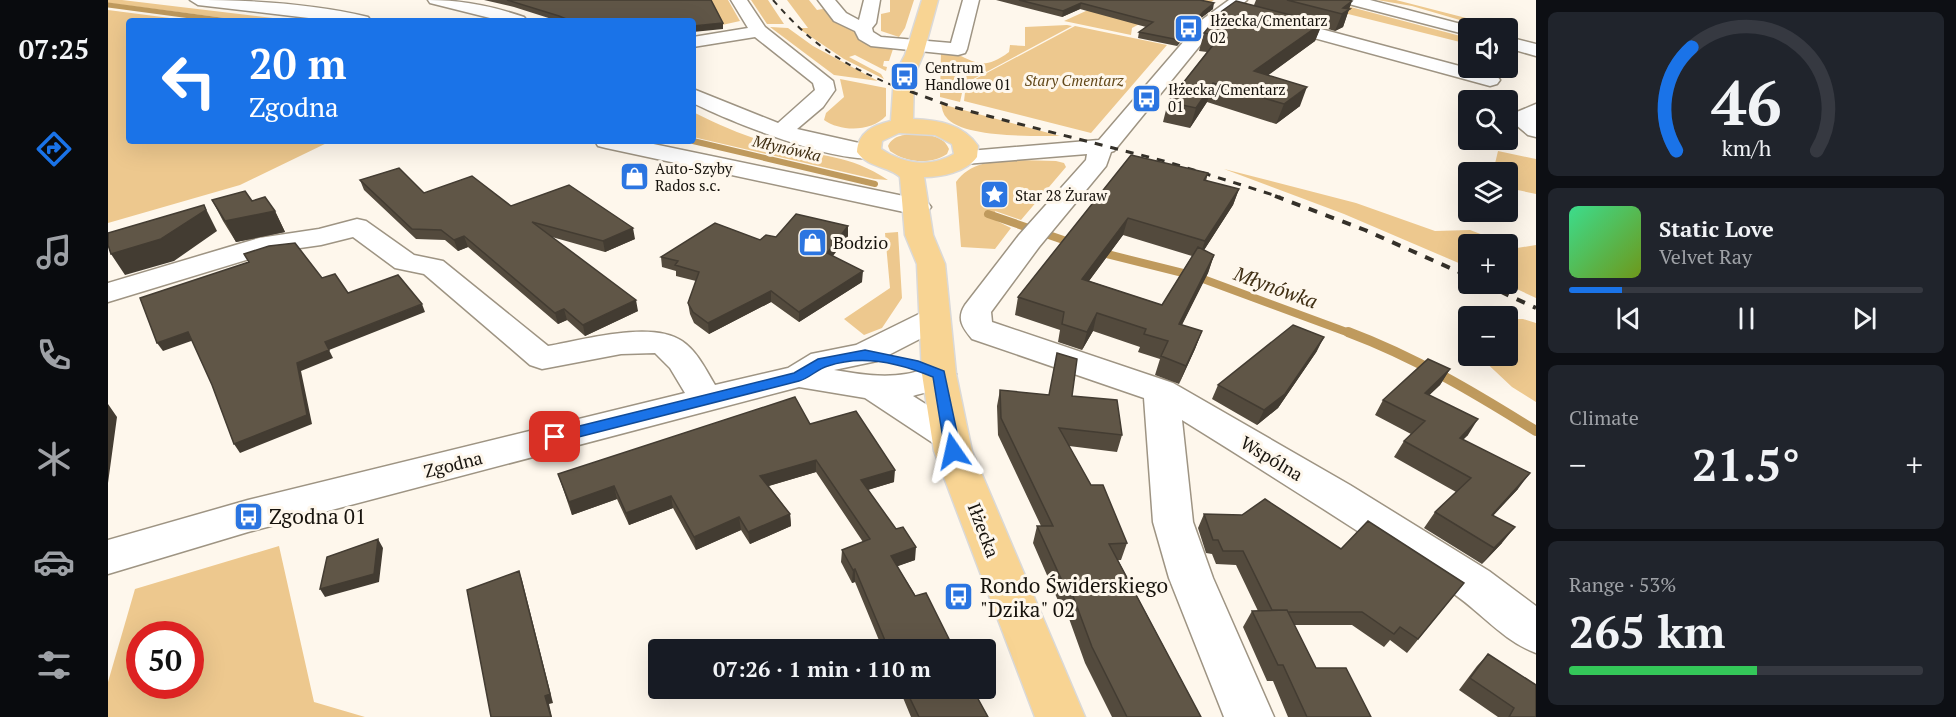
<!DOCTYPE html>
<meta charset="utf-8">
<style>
:root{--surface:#171b24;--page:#20242c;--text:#f1f3f6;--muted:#9ea1a6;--line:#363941;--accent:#1a73e8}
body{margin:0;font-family:"PT Serif",serif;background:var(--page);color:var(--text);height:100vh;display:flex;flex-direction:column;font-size:22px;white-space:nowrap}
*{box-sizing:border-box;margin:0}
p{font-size:20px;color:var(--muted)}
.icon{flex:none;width:33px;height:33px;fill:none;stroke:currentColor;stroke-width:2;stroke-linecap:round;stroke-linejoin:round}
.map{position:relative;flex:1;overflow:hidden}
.drawer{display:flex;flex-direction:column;gap:12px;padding:12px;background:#0d0f14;width:420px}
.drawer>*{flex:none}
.guide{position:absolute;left:18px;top:18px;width:570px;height:126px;border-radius:6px;box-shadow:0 6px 24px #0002;background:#1a73e8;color:#fff;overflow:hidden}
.controls{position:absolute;left:1350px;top:18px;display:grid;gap:12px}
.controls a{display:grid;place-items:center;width:60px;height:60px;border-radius:6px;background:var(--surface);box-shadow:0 6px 24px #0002;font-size:30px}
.speed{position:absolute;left:18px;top:621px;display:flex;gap:12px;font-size:30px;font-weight:700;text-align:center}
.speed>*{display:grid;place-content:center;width:78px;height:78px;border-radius:50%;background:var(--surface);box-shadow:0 6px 24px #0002;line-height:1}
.speed .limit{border:9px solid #d22;background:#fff;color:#111}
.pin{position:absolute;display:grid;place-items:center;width:51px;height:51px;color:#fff;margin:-26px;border-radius:12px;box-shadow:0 3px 9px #0006}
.me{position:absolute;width:66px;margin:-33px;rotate:349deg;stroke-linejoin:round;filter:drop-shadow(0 0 4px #0008)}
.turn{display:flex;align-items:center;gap:21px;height:126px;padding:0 24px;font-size:27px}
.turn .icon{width:78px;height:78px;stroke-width:2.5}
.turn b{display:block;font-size:42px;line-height:51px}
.big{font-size:45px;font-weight:700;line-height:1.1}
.drawer .card{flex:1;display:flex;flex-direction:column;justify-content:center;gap:9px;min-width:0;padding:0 21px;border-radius:9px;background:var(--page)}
.drawer .dial{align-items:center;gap:0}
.dial svg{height:156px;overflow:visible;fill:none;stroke:var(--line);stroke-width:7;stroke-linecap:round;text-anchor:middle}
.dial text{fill:var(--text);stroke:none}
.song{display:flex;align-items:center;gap:18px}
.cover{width:72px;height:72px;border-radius:9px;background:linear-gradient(135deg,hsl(150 70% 55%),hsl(80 70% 35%))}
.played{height:6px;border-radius:3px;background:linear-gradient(90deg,var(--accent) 15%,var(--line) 15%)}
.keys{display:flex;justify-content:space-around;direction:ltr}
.heat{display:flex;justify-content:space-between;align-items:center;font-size:33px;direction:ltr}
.charge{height:9px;border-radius:4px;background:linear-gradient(90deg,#34c759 53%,var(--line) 0)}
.trip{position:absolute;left:540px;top:639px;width:348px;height:60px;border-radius:6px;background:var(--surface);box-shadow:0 6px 24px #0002;font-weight:700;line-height:60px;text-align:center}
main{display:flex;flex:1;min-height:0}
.menu{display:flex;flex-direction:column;width:108px;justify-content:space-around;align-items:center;background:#090b0e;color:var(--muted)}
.menu .icon{width:42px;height:42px}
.menu .selected{color:var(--accent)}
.menu b{font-size:27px;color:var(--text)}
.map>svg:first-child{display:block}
.green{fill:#edc88e;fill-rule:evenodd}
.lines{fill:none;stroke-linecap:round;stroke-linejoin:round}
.stream-far3{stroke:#bf9a5d;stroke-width:5}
.stream-far2{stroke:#bf9a5d;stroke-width:6}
.stream-far1{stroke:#bf9a5d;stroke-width:8}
.stream{stroke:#bf9a5d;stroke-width:10}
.minor-casing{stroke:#9e9483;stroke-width:3}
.major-casing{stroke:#dad9d8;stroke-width:3}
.minor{fill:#fff;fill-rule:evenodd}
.major{fill:#f8d493;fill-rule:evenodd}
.rail-far2{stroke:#343029;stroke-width:2;stroke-dasharray:6 6;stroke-linecap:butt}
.rail-far1{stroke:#343029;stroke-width:3;stroke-dasharray:8 8;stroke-linecap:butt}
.rail{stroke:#343029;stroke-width:4;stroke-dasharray:9 9;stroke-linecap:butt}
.wall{fill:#534a3d;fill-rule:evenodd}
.shaded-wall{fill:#433c32}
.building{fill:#605647;stroke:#433c32;stroke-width:1.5}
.route{fill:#1a73e8;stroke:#114b97;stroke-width:1.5}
.labels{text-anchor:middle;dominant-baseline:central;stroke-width:6;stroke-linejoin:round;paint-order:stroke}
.far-poi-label{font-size:15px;fill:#17130d;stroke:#fef7ec;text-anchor:start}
.far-park-label{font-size:15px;font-style:italic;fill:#63491a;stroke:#fef7ec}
.far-water-label{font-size:16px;font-style:italic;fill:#402f14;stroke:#fef7ec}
.poi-label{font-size:18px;fill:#17130d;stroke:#fef7ec;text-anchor:start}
.street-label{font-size:18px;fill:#17130d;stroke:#fef7ec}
.water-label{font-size:20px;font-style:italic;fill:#402f14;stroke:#fef7ec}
.near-poi-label{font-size:21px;fill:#17130d;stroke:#fef7ec;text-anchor:start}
</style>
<main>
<nav class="menu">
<b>07:25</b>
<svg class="icon selected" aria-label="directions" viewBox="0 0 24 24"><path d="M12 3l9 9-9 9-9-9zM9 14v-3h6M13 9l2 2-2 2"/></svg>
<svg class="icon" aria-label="music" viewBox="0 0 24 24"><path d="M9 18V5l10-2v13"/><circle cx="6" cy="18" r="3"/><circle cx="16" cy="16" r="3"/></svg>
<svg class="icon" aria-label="phone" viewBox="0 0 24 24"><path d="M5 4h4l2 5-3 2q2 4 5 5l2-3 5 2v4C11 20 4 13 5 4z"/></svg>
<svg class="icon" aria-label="climate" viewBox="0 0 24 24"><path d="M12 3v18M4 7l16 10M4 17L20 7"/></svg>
<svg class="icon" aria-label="car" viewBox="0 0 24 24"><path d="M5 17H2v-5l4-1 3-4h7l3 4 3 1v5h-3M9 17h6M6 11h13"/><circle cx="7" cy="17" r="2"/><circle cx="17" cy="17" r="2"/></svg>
<svg class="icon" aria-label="filters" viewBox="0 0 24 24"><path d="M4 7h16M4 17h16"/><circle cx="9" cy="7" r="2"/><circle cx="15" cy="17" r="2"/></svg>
</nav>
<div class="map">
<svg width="1428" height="717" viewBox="0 0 1428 717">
<rect width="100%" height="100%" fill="#fef7ec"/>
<path class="green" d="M0 0H14L190 21H140L0 3Z
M600 0H620L632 21 614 25Z
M643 0H660L676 24H659Z
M679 0H701L709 10 720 8 748 30 750 37 758 42 785 49 781 61H776L775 66 779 67 778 71 747 55 741 57 773 74 776 79 736 59 690 28H700Z
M782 0H806L797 28 791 37 773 31V14L782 12Z
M1002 0H1106L1097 6 1037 21 1024 28 1023 35 956 21Z
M1216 0 1360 38V44L1200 4Z
M1269 0H1288L1397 28H1379L1304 6Z
M0 10 85 21H21V141H223L132 185 0 223Z
M959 25 964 26 856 84 852 102 832 97 833 51C863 53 868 77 901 52L902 45 917 46V27Z
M967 26 1059 45 983 133 856 101 858 84Z
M662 27 680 28 705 46 770 81 726 75Z
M732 79 778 88V116C763 132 733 132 716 120L718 113 736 97Z
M833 104 952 136C927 136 853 138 838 117 835 114 834 108 833 104Z
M585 112C613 126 641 138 671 146 713 157 741 154 780 180L766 179 585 137Z
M809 134C821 135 836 136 841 149L839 154C822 165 799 163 782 151L780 146C785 135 798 134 809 134Z
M1390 151 1428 159V194L1400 188V172H1385Z
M948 161 956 163 958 167 913 220 887 211 889 221 903 228 887 249 853 247 848 182C868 153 916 161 948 161Z
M1116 169 1248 203 1327 231 1362 230 1399 244H1360V267L1236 214Z
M790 232 794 298 774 328 756 335 736 319 782 288 777 233Z
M1400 245 1409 248 1428 245V298L1398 284Z
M1400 319H1415L1428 323V402L1404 387 1371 356H1400Z
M171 546 206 702 257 717H0V682L27 589ZM32 634H82V686H32Z"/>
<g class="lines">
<path class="stream-far3" d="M0 5 120 21"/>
<path class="stream-far2" d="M585 141 767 184"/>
<path class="stream-far1" d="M880 214 967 244
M991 252 1087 276 1244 334"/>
<path class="stream" d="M1240 332C1307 357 1367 393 1428 431"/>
<defs>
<path id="minor" d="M82 0C141 0 203 3 260 17L263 21H226L90 5Z
M320 0C354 0 384 6 416 17L419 21H394L322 3Z
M623 0H639L657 27 725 81 727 90 715 107 689 129 769 147 773 152 769 157C732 166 621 121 585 103V89L670 123 707 90 705 83 647 37 585 47V37L640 28Z
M710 0H727L738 13 751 20 756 0H772L768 23 764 28 765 32 773 37 843 43 855 0H871L859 49 857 53 850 55 763 46 751 39 747 31 726 21Z
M1121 0H1139L1107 27 1006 151 1003 152 998 166 931 247 883 312 884 322 1065 383 1242 485 1381 571 1428 606V653C1395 641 1372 611 1343 592 1254 533 1164 476 1074 420L1085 522 1105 578 1166 717H1116L1061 578 1045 522 1036 398 864 339C855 328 848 319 857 305L911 235 978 160 979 154 857 164 849 162 845 157 849 152 991 140 1095 19Z
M1235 0H1262L1368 28H1360V35L1237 3Z
M1168 17 1389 76 1392 80 1389 84 1382 86 1162 26 1159 22 1162 18Z
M1400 37 1428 44V56L1400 48Z
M1428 104V137L1420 135 1401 119 1404 114Z
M487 141H531L810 199 819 202 823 207 819 212 810 215 498 148 490 146Z
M249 219 258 221 306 255 335 261 440 346C474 340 544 320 574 341 589 351 598 370 607 385L680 368 703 354 748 345 815 312 826 310 837 312 842 319 837 326 769 361 726 370C750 374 774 378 798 374 816 372 822 360 843 366L848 374C839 389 821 391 805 396L854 427 859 436 854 445 841 449 828 445 757 398 691 387 140 532 0 574V540L140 500 577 393 562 368 547 353 513 354 434 369 422 365 316 274 287 268 245 237 213 245 164 252 0 302V283L151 238 211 229Z"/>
<path id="major" d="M814 0H830L815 55 806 76 805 119C830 120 855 124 870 146L869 157C858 172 834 177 816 177L825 235 837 264 848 374 864 451 977 717H927L826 451 814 374 809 264 797 235 792 177C781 166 760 168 749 152 750 132 766 125 783 121L786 76 797 55ZM791 133 827 135 844 144 846 154C822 168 795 164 773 149L774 141Z"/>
</defs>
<use href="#minor" class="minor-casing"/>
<use href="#major" class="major-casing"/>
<use href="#minor" class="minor"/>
<use href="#major" class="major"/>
<path class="rail-far2" d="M665 0C705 46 735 65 791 88"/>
<path class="rail-far1" d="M787 86 845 107 1060 162 1172 197"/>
<path class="rail" d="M1167 196 1257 230 1360 276
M1376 284 1428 308"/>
</g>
<path class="wall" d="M376 0H603L615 29 585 21H450L406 7Z
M888 0H1092L1105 9 1093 18 1069 46 1030 38 1031 32 1038 27 972 9 954 17Z
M1148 0H1241V9L1235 27 1227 31 1213 27 1207 41 1160 75 1192 106 1168 124 1099 102 1082 128 1055 122 1060 102 1099 52 1091 51 1096 33 1146 5Z
M1023 155 1100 173 1098 181 1131 189 1125 205 1096 250 1106 255 1100 273 1074 325 1094 331 1087 349 1071 384 1047 375 1052 359 1030 352 1032 347 985 331 974 350 950 342 952 330 907 315 910 297ZM1015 235 1084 256 1054 305 981 281Z
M252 180 316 193 403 206 527 239 497 252 444 237 530 311 477 336 459 320 450 324 360 247 350 251 337 240 308 239 256 190Z
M104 200 144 201 167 211 177 232 128 242 115 221Z
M740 236 725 256 754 282 691 322 663 302 601 334 586 323 582 314 580 303 588 281 568 276V271L554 267 553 257 668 237Z
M1209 351 1170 408 1149 425 1104 399 1110 385Z
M949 353 964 396 1014 435 1009 452 961 446 983 485 1019 543 1013 560H1010L1093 717H1004L977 663 959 613 955 612 925 543 929 526H933L890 435 889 406 892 390 941 395Z
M1342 369 1332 385 1321 395 1360 435 1355 439 1410 489 1385 515 1394 543 1374 564 1316 528 1327 512 1348 492 1286 457 1296 441 1303 434 1267 415 1275 400Z
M702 424 786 482 760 490 807 560 789 566 842 650H775L747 582 744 583 733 562 734 550 755 542 708 472 661 486 682 514 683 526 642 544 633 530 588 550 565 508 521 525 509 499 464 515 450 474Z
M1096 514 1233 549 1356 583 1299 653 1282 640 1276 647 1244 625H1186L1208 668 1263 717H1180L1165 681H1159L1135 627 1144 611H1150L1128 565 1108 564 1104 554 1098 553 1090 528Z
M1380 654 1428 717H1390L1351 690 1369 666Z
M791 688H864L880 717H803Z"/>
<path class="shaded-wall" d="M1244 1 1235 27 1227 31 1234 14 1235 8Z
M973 3 972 9 954 17 955 11Z
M1106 3 1105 9 1093 18 1069 46 1071 40 1095 12Z
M615 23V29L585 32V26Z
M1214 23 1207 41 1140 90 1146 71Z
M1105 83 1099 102 1082 128 1088 108Z
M1199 87 1192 106 1168 124 1176 104Z
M1131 189 1125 205 1091 258 1097 241Z
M96 205 109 231 66 261 17 275 3 254Z
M167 211 177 232 128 242 117 221Z
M1020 218 1015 235 969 297 974 279Z
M740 226V236L719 263V253Z
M525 228 527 239 497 252 495 241Z
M356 236 360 247 350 251 346 240Z
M1106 255 1100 273 1065 342 1071 324Z
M755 271 754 282 691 322V312Z
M663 291V302L601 334 600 323Z
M528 300 530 311 477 336 475 325Z
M314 304 317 312 221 350 225 358 193 371 204 424 132 453 126 444 189 363 217 342Z
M456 309 459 320 450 324 447 313Z
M989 313 985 331 974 350 979 332Z
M1094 331 1087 349 1071 384 1078 366Z
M80 332 86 340 55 351 49 343Z
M1216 337 1209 351 1170 408 1149 425 1156 410Z
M1342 369 1332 385 1308 408 1317 393Z
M0 404 9 417 0 483Z
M1370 419 1360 435 1342 453 1352 438Z
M708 460V472L653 488 652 476Z
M787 470 786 482 752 492 753 480Z
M1422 473 1410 489 1372 530 1384 515Z
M506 486 509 499 464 515 461 502Z
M563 496 565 508 521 525 518 513Z
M682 514 683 526 642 544 640 532Z
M631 517 633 530 588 550 586 537Z
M1407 527 1394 543 1374 564 1386 548Z
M270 539 275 548 271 582 217 597 212 589Z
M808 547 807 560 782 569 783 556Z
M747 569V582L744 583 745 570Z
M411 571 414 580 445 703 441 704 444 717H443L437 696Z
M841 639 840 650 837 640Z"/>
<path class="building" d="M399 0H603L615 23 585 26V21H463L451 16Z
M911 0H1092L1106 3 1095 12 1071 40 1031 32 1045 22 973 3 955 11Z
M1179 0H1241L1244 1 1235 8 1242 9 1234 14Z
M1128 1 1214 23 1146 71 1199 87 1176 104 1105 83 1088 108 1060 102 1109 40 1106 39 1110 35 1096 33 1114 11Z
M1023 155 1100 173 1096 180 1131 189 1097 241 1020 218 974 279 1054 305 1090 247 1106 255 1071 324 1094 331 1078 366 1053 356 1060 341 1036 334 1038 329 989 313 979 332 954 324 956 312 910 297Z
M291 168 316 193 364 176 403 206 461 185 525 228 495 241 424 222 528 300 475 325 456 309 447 313 356 236 346 240 333 230 304 229 252 180Z
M137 191 144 201 157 197 167 211 117 221 104 200Z
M96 205 98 210 53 239 3 254 0 245V233Z
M688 214 740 226 719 253 755 271 691 312 663 291 600 323 585 312 580 303 591 272 567 265 570 261 553 257 607 223 652 240 658 235 668 237Z
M187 243 214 278 227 274 240 293 290 275 314 304 217 342 221 350 189 363 199 415 126 444 104 385 80 332 49 343 32 298 141 262 136 254 161 246Z
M1185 325 1216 337 1177 394 1156 410 1110 385Z
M949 353 969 359 964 396 1009 400 1014 435 951 428 983 485H995L1019 543 1001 544 1093 717H1019L984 647 965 596H961L929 526H945L893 418 892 390 941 395Z
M1320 359 1342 369 1317 393 1370 419 1352 438 1422 473 1384 515 1407 527 1386 548 1327 512 1363 478 1296 441 1317 421 1275 400Z
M687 397 702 424 748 411 787 470 753 480 788 529 795 527 808 547 783 556 807 596 818 593 841 639 837 640 842 650H781L747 569 745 570 734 550 762 539 708 460 652 476 682 514 640 532 631 517 586 537 563 496 518 513 506 486 461 502 450 474Z
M1157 499 1233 549 1260 521 1356 583 1310 639 1292 627 1286 634 1254 612H1180L1179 610H1164L1135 551H1115L1110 540H1105L1096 514 1134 515Z
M270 539 266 574 212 589 219 557Z
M411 571 442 694 437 696 443 717H383L359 590Z
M1179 610 1208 668H1238L1263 717H1199L1175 665H1170L1144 611Z
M1380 654 1428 685V717H1401L1406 708 1362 678Z
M797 688H864L880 717H811Z"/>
<path class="route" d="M757 350 810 361 836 371 853 451 850 455H839L837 451 825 377C792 363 754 354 720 366 709 369 702 378 691 381L447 443 442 441 440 437 442 434 447 432 686 373 710 359Z"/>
<defs>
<symbol id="bus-square" viewBox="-11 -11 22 22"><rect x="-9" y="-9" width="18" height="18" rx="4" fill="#2b75e1" stroke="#fef7ec"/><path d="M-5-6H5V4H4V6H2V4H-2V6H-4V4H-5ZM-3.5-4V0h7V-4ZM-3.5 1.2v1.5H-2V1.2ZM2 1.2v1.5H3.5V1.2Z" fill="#fff"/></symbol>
<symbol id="shop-square" viewBox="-11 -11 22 22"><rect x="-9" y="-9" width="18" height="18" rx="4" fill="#2b75e1" stroke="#fef7ec"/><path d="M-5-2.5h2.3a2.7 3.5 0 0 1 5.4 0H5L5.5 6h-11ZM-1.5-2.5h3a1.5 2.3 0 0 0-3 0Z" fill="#fff"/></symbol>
<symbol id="sight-square" viewBox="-11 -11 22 22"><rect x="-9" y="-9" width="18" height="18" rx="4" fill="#2b75e1" stroke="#fef7ec"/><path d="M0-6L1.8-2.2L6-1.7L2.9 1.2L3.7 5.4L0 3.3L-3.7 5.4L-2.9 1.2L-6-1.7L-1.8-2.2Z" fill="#fff"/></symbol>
</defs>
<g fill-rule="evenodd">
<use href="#bus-square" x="1064" y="12" width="33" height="33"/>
<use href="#bus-square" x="780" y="60" width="33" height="33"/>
<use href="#bus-square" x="1022" y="82" width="33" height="33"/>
<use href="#shop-square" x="510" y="160" width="33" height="33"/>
<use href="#sight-square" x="870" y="178" width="33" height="33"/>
<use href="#shop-square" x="688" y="226" width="33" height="33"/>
<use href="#bus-square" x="124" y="500" width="33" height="33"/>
<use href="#bus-square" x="834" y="580" width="33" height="33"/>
</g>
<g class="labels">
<g class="far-poi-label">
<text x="1102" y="20">Iłżecka/Cmentarz<tspan x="1102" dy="17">02</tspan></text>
<text x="817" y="67">Centrum<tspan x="817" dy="17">Handlowe 01</tspan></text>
<text x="1060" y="89">Iłżecka/Cmentarz<tspan x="1060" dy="17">01</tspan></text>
<text x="547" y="168">Auto-Szyby<tspan x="547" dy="17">Rados s.c.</tspan></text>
<text x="907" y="195">Star 28 Żuraw</text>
</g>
<g class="far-park-label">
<text x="966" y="80">Stary Cmentarz</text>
</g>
<g class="far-water-label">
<text transform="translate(679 148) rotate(13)">Młynówka</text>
</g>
<g class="poi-label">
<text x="725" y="242">Bodzio</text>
</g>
<g class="street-label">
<text transform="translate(1164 458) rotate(31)">Wspólna</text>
<text transform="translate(345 464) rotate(-14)">Zgodna</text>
<text transform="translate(876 530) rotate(69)">Iłżecka</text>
</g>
<g class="water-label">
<text transform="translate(1168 287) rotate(20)">Młynówka</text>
</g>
<g class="near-poi-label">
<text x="161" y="516">Zgodna 01</text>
<text x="872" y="585">Rondo Świderskiego<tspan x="872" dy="24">"Dzika" 02</tspan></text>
</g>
</g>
</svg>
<div class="controls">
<a><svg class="icon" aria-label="sound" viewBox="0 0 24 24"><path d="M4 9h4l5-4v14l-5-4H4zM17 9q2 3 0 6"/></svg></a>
<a><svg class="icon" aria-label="search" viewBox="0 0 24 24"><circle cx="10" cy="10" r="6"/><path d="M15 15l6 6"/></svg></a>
<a><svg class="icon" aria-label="layers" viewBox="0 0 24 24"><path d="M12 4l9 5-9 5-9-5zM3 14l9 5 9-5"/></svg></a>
<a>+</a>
<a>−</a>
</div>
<div class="speed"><div class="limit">50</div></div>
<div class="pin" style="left:447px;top:437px;background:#d93025"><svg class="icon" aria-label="arrive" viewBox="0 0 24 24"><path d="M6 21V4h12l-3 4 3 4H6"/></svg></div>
<svg class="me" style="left:845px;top:451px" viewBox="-20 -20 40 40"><path d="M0-17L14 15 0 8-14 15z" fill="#1a73e8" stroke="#fff" stroke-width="4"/></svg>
<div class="trip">07:26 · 1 min · 110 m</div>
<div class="guide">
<div class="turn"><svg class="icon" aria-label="left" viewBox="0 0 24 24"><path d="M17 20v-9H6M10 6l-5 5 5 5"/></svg><div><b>20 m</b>Zgodna</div></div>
</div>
</div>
<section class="drawer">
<div class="card dial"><svg viewBox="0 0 100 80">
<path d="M14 69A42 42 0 1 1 86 69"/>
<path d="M14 69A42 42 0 0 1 22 16" stroke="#1a73e8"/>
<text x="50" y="56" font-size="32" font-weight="700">46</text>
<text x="50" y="72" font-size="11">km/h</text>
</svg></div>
<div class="card">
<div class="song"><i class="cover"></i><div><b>Static Love</b><p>Velvet Ray</p></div></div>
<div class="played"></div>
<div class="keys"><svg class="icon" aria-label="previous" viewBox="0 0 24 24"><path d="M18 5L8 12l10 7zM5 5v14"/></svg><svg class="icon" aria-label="pause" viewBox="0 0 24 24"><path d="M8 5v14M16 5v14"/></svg><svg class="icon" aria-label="next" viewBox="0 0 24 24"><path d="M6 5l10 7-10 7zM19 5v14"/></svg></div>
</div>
<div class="card"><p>Climate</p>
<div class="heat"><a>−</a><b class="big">21.5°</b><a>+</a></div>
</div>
<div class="card"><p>Range · 53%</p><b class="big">265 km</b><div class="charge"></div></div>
</section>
</main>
